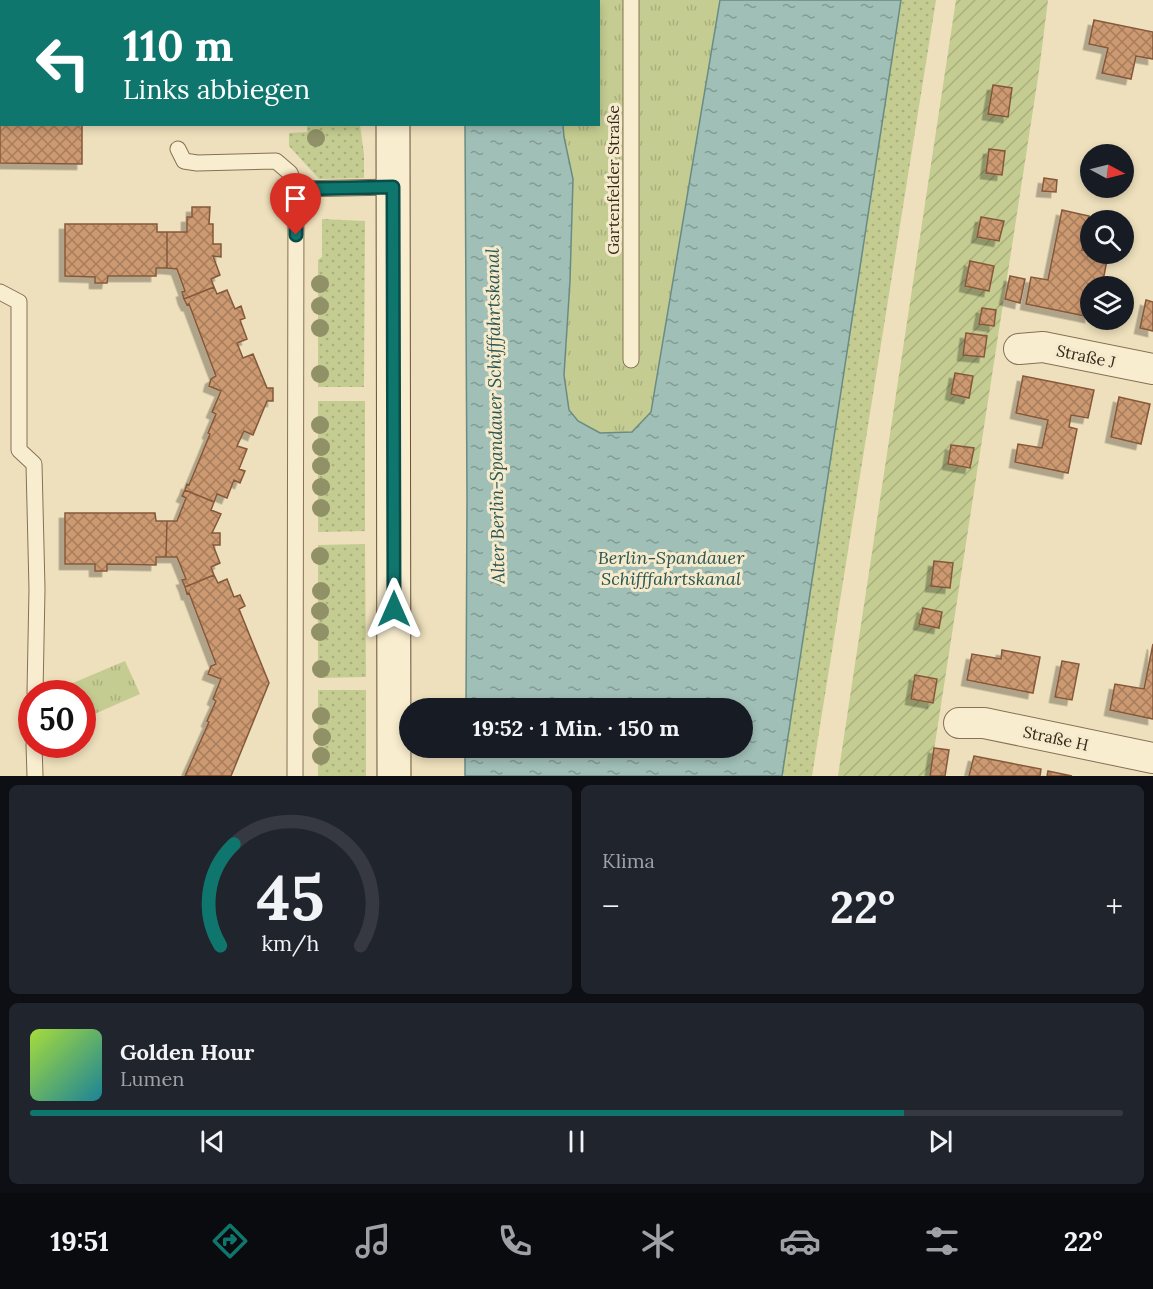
<!DOCTYPE html>
<html lang="de">
<meta charset="utf-8">
<style>
:root{--surface:#171b24;--page:#20242c;--text:#f1f3f6;--muted:#9ea1a6;--line:#363941;--accent:#0f766e}
body{margin:0;font-family:Lora,serif;background:var(--page);color:var(--text);height:100vh;display:flex;flex-direction:column;font-size:22px;white-space:nowrap}
*{box-sizing:border-box;margin:0}
p{font-size:20px;color:var(--muted)}
.icon{flex:none;width:33px;height:33px;fill:none;stroke:currentColor;stroke-width:2;stroke-linecap:round;stroke-linejoin:round}
.map{position:relative;height:776px;overflow:hidden}
.sheet{display:flex;flex-direction:column;gap:9px;padding:9px;background:#0d0f14;flex:1}
.sheet>*{flex:none}
.hud{position:absolute;left:0px;top:0px;width:600px;height:126px;box-shadow:0 3px 9px #0003;background:#0f766e;color:#fff;overflow:hidden}
.needle{width:39px;rotate:97deg}
.tools{position:absolute;left:1080px;top:144px;display:grid;gap:12px}
.tools a{display:grid;place-items:center;width:54px;height:54px;border-radius:50%;background:var(--surface);box-shadow:0 3px 9px #0003;font-size:30px}
.speed{position:absolute;left:18px;top:680px;display:flex;gap:12px;font-size:30px;font-weight:700;text-align:center}
.speed>*{display:grid;place-content:center;width:78px;height:78px;border-radius:50%;background:var(--surface);box-shadow:0 3px 9px #0003;line-height:1}
.speed .limit{border:9px solid #d22;background:#fff;color:#111}
.pin{position:absolute;display:grid;place-items:center;width:51px;height:51px;color:#fff;margin:-62px -26px;border-radius:50% 50% 50% 0;rotate:-45deg;box-shadow:0 0 6px #0007}
.pin .icon{rotate:45deg}
.me{position:absolute;width:66px;margin:-33px;rotate:0deg;stroke-linejoin:round;filter:drop-shadow(0 0 4px #0008)}
.turn{display:flex;align-items:center;gap:21px;height:126px;padding:0 24px;font-size:27px}
.turn .icon{width:78px;height:78px;stroke-width:2.5}
.turn b{display:block;font-size:42px;line-height:51px}
.big{font-size:45px;font-weight:700;line-height:1.1}
.sheet .widget{flex:1;display:flex;flex-direction:column;justify-content:center;gap:9px;min-width:0;padding:0 21px;border-radius:9px;background:var(--page)}
.sheet .dial{align-items:center;gap:0}
.dial svg{height:156px;overflow:visible;fill:none;stroke:var(--line);stroke-width:7;stroke-linecap:round;text-anchor:middle}
.dial text{fill:var(--text);stroke:none}
.song{display:flex;align-items:center;gap:18px}
.cover{width:72px;height:72px;border-radius:9px;background:linear-gradient(135deg,hsl(80 70% 55%),hsl(190 70% 35%))}
.played{height:6px;border-radius:3px;background:linear-gradient(90deg,var(--accent) 80%,var(--line) 80%)}
.keys{display:flex;justify-content:space-around;direction:ltr}
.heat{display:flex;justify-content:space-between;align-items:center;font-size:33px;direction:ltr}
.sheet .tiles{flex:1;display:grid;gap:9px;grid-template-columns:1fr 1fr}
.widget:last-child{grid-column:span 2}
.trip{position:absolute;left:399px;top:698px;width:354px;height:60px;border-radius:30px;background:var(--surface);box-shadow:0 3px 9px #0003;font-weight:700;line-height:60px;text-align:center}
.menu{display:flex;height:96px;justify-content:space-around;align-items:center;background:#090b0e;color:var(--muted)}
.menu .icon{width:42px;height:42px}
.menu .current{color:var(--accent)}
.menu b{font-size:27px;color:var(--text)}
.map>svg:first-child{display:block}
.grass{fill:url(#grass-dots)}
.park{fill:url(#park-tufts)}
.garden{fill:url(#garden-furrows)}
.water{fill:url(#water-ripples);stroke:#688c84;stroke-width:1.5}
.building{fill:url(#building-cross-hatch);stroke:#85593b;stroke-width:1.5;filter:url(#shadow)}
.lines{fill:none;stroke-linecap:round;stroke-linejoin:round}
.service-casing{stroke:#867056;stroke-width:17}
.minor-casing{stroke:#867056;stroke-width:32}
.secondary-casing{stroke:#675139;stroke-width:35}
.service{stroke:#f9edcf;stroke-width:15}
.minor{stroke:#f9edcf;stroke-width:30}
.secondary{stroke:#f9edcf;stroke-width:33}
.tree{fill:#909167}
.route-casing{stroke:#0a4d48;stroke-width:15}
.route{stroke:#0f766e;stroke-width:10}
.labels{text-anchor:middle;dominant-baseline:central;stroke-width:6;stroke-linejoin:round;paint-order:stroke}
.street-label{font-size:16px;fill:#34281b;stroke:#f5eacc}
.water-label{font-size:18px;font-style:italic;fill:#2a5552;stroke:#f5eacc}
</style>
<div class="map">
<svg width="1153" height="776" viewBox="0 0 1153 776">
<defs>
<pattern id="grass-dots" width="8" height="8" patternUnits="userSpaceOnUse" patternTransform="scale(1.5)"><rect width="8" height="8" fill="#c4cc91"/><path d="M2 2h.1M6 6h.1" fill="none" stroke="#a9af7c" stroke-width="1.8" stroke-linecap="round"/></pattern>
<pattern id="park-tufts" width="24" height="20" patternUnits="userSpaceOnUse" patternTransform="scale(1.5)"><rect width="24" height="20" fill="#c4cc91"/><path d="M3 7l-1-3M5 7V3M7 7l1-3M15 17l-1-3M17 17v-4M19 17l1-3" fill="none" stroke="#a9af7c"/></pattern>
<pattern id="garden-furrows" width="10" height="10" patternUnits="userSpaceOnUse" patternTransform="scale(1.5)"><rect width="10" height="10" fill="#c4cc91"/><path d="M-1 1l2-2M0 10L10 0M9 11l2-2" fill="none" stroke="#a9af7c"/></pattern>
<pattern id="water-ripples" width="26" height="14" patternUnits="userSpaceOnUse" patternTransform="scale(1.5)"><rect width="26" height="14" fill="#a0bfb6"/><path d="M2 4q2-2 4 0t4 0M15 11q2-2 4 0t4 0" fill="none" stroke="#839b93"/></pattern>
<pattern id="building-cross-hatch" width="8" height="8" patternUnits="userSpaceOnUse" patternTransform="scale(1.5)"><rect width="8" height="8" fill="#cd9971"/><path d="M0 0l8 8M0 8l8-8" fill="none" stroke="#a77d5c"/></pattern>
<filter id="shadow"><feDropShadow dx="-5.5" dy="5.5" stdDeviation="0" flood-color="#0004"/></filter>
</defs>
<rect width="100%" height="100%" fill="#eee0bc"/>
<path class="grass" d="M901 0H936L812 776H782Z
M307 125H360L364 154V178L319 179 289 146V133L307 132Z
M322 219 365 221 364 387H318V260L322 257Z
M318 401H365V531L318 532Z
M365 544 366 677 318 678V545Z
M318 690H366V776H318Z"/>
<path class="park" d="M563 0H720L651 413 632 432 600 433 578 421 569 410 564 375 570 281 573 179 564 137 563 125 598 124V2Z
M125 661 140 694 83 719 82 693H49Z"/>
<path class="garden" d="M956 0H1048L1039 71 930 776H838Z"/>
<path class="water" d="M464 0H563V1L464 2Z
M720 0H901L782 776H465V747H742V708H466L467 499 465 125H563L564 137 573 179 570 281 564 375 569 410 578 421 600 433 632 432 651 412Z"/>
<path class="building" d="M0 0H3L2 35H0Z
M42 0H83V2H42Z
M1094 20 1153 32V59L1136 56 1131 79 1102 73 1108 48 1089 44Z
M0 35H2L0 101Z
M993 85 1012 88 1008 117 988 114Z
M0 123 82 124V164L0 163Z
M989 149 1005 151 1002 175 986 173Z
M1044 178 1057 180 1056 192 1042 191Z
M192 207H210L209 224H213V244H221V257L213 256 220 275 211 279 214 287 184 299 182 292 185 291 177 269 167 268V232H187V217H192Z
M1062 210 1089 216 1082 250 1090 251V254L1108 255 1102 286H1090V317L1026 304 1031 277 1048 280Z
M981 217 1004 221 999 241 977 237Z
M65 224H157V232H167V268H156V276H108L107 283H95V277L65 276Z
M970 261 994 266 989 291 965 286Z
M1010 276 1025 279 1020 303 1005 299Z
M214 287 217 294 227 290 235 309 241 306 245 318 240 320 247 339 237 343 243 358 253 354 267 388H273V401H267L253 435 244 431 237 446 247 449 239 469 245 471 240 483 234 480 227 498 217 494 214 502 185 490 187 484 189 485 210 434 208 433 216 414 212 412 221 391 209 386 211 379 216 376 189 304 187 305 184 299Z
M1146 300 1153 302V331L1140 328Z
M982 308 996 310 994 326 979 324Z
M966 333 987 336 984 357 963 355Z
M955 373 973 376 969 398 951 394Z
M1023 376 1094 390 1088 418 1071 415 1069 427 1077 429 1068 473 1015 462 1018 444 1042 448 1048 420 1016 413Z
M1119 397 1150 404 1141 444 1111 437Z
M951 445 974 448 970 468 948 464Z
M185 490 214 502 211 510 221 514 212 533H220V545H213L220 563 211 567 214 575 185 587 182 580 186 579 177 557H166L167 521H177L186 498 182 496Z
M65 513H155L156 521H167L166 557H156V565L107 564V571H95V564H65Z
M934 561 953 563 950 588 931 586Z
M214 575 218 583 227 579 234 597 240 595 245 606 239 609 269 683 231 776H185L209 722 207 721 216 701 213 699 221 679 208 674 211 666 216 664 189 593 187 594 185 587Z
M923 608 942 612 939 628 919 624Z
M1153 644V719L1110 710 1115 684 1144 689Z
M1002 650 1040 657 1033 693 967 680 972 654 1001 659Z
M1062 661 1079 664 1072 700 1055 697Z
M915 675 937 679 933 703 911 699Z
M934 748 949 750 945 776H930Z
M974 756 1041 769 1040 776H969Z
M1048 771 1072 776H1047Z"/>
<g class="lines">
<defs>
<path id="service" d="M178 149 184 161 197 163 276 161 290 173 296 189 295 776
M296 189 393 187
M0 292 19 302V450L34 464 37 589 35 693
M631 360V0
M34 744 35 776"/>
<path id="minor" d="M1019 349 1043 347 1153 369
M959 723H984L1153 758"/>
<path id="secondary" d="M393 0V2
M393 124 394 776"/>
</defs>
<use href="#service" class="service-casing"/>
<use href="#minor" class="minor-casing"/>
<use href="#secondary" class="secondary-casing"/>
<use href="#service" class="service"/>
<use href="#minor" class="minor"/>
<use href="#secondary" class="secondary"/>
</g>
<g class="tree">
<circle cx="316" cy="138" r="9"/>
<circle cx="320" cy="284" r="9"/>
<circle cx="320" cy="306" r="9"/>
<circle cx="320" cy="328" r="9"/>
<circle cx="320" cy="374" r="9"/>
<circle cx="320" cy="425" r="9"/>
<circle cx="321" cy="447" r="9"/>
<circle cx="321" cy="466" r="9"/>
<circle cx="321" cy="487" r="9"/>
<circle cx="321" cy="508" r="9"/>
<circle cx="320" cy="556" r="9"/>
<circle cx="321" cy="591" r="9"/>
<circle cx="320" cy="611" r="9"/>
<circle cx="320" cy="632" r="9"/>
<circle cx="321" cy="669" r="9"/>
<circle cx="321" cy="716" r="9"/>
<circle cx="322" cy="737" r="9"/>
<circle cx="321" cy="756" r="9"/>
</g>
<g class="lines">
<defs>
<path id="route" d="M296 235V189L393 187 394 609"/>
</defs>
<use href="#route" class="route-casing"/>
<use href="#route" class="route"/>
</g>
<g class="labels">
<g class="street-label">
<text transform="translate(613 180) rotate(-90)">Gartenfelder Straße</text>
<text transform="translate(1086 356) rotate(12)">Straße J</text>
<text transform="translate(1056 738) rotate(12)">Straße H</text>
</g>
<g class="water-label">
<text transform="translate(495 416) rotate(-91)">Alter Berlin-Spandauer Schifffahrtskanal</text>
<text x="671" y="557">Berlin-Spandauer<tspan x="671" dy="21">Schifffahrtskanal</tspan></text>
</g>
</g>
</svg>
<div class="tools">
<a><svg class="needle" viewBox="-14 -14 28 28"><path d="M0-13l5 13h-10z" fill="#e53935"/><path d="M0 13l5-13h-10z" fill="#9ea1a6"/></svg></a>
<a><svg class="icon" aria-label="search" viewBox="0 0 24 24"><circle cx="10" cy="10" r="6"/><path d="M15 15l6 6"/></svg></a>
<a><svg class="icon" aria-label="layers" viewBox="0 0 24 24"><path d="M12 4l9 5-9 5-9-5zM3 14l9 5 9-5"/></svg></a>
</div>
<div class="speed"><div class="limit">50</div></div>
<div class="pin" style="left:296px;top:235px;background:#d93025"><svg class="icon" aria-label="arrive" viewBox="0 0 24 24"><path d="M6 21V4h12l-3 4 3 4H6"/></svg></div>
<svg class="me" style="left:394px;top:609px" viewBox="-20 -20 40 40"><path d="M0-17L14 15 0 8-14 15z" fill="#0f766e" stroke="#fff" stroke-width="4"/></svg>
<div class="trip">19:52 · 1 Min. · 150 m</div>
<div class="hud">
<div class="turn"><svg class="icon" aria-label="left" viewBox="0 0 24 24"><path d="M17 20v-9H6M10 6l-5 5 5 5"/></svg><div><b>110 m</b>Links abbiegen</div></div>
</div>
</div>
<section class="sheet">
<div class="tiles">
<div class="widget dial"><svg viewBox="0 0 100 80">
<path d="M14 69A42 42 0 1 1 86 69"/>
<path d="M14 69A42 42 0 0 1 21 17" stroke="#0f766e"/>
<text x="50" y="56" font-size="32" font-weight="700">45</text>
<text x="50" y="72" font-size="11">km/h</text>
</svg></div>
<div class="widget"><p>Klima</p>
<div class="heat"><a>−</a><b class="big">22°</b><a>+</a></div>
</div>
<div class="widget">
<div class="song"><i class="cover"></i><div><b>Golden Hour</b><p>Lumen</p></div></div>
<div class="played"></div>
<div class="keys"><svg class="icon" aria-label="previous" viewBox="0 0 24 24"><path d="M18 5L8 12l10 7zM5 5v14"/></svg><svg class="icon" aria-label="pause" viewBox="0 0 24 24"><path d="M8 5v14M16 5v14"/></svg><svg class="icon" aria-label="next" viewBox="0 0 24 24"><path d="M6 5l10 7-10 7zM19 5v14"/></svg></div>
</div>
</div>
</section>
<nav class="menu">
<b>19:51</b>
<svg class="icon current" aria-label="directions" viewBox="0 0 24 24"><path d="M12 3l9 9-9 9-9-9zM9 14v-3h6M13 9l2 2-2 2"/></svg>
<svg class="icon" aria-label="music" viewBox="0 0 24 24"><path d="M9 18V5l10-2v13"/><circle cx="6" cy="18" r="3"/><circle cx="16" cy="16" r="3"/></svg>
<svg class="icon" aria-label="phone" viewBox="0 0 24 24"><path d="M5 4h4l2 5-3 2q2 4 5 5l2-3 5 2v4C11 20 4 13 5 4z"/></svg>
<svg class="icon" aria-label="climate" viewBox="0 0 24 24"><path d="M12 3v18M4 7l16 10M4 17L20 7"/></svg>
<svg class="icon" aria-label="car" viewBox="0 0 24 24"><path d="M5 17H2v-5l4-1 3-4h7l3 4 3 1v5h-3M9 17h6M6 11h13"/><circle cx="7" cy="17" r="2"/><circle cx="17" cy="17" r="2"/></svg>
<svg class="icon" aria-label="filters" viewBox="0 0 24 24"><path d="M4 7h16M4 17h16"/><circle cx="9" cy="7" r="2"/><circle cx="15" cy="17" r="2"/></svg>
<b>22°</b>
</nav>
